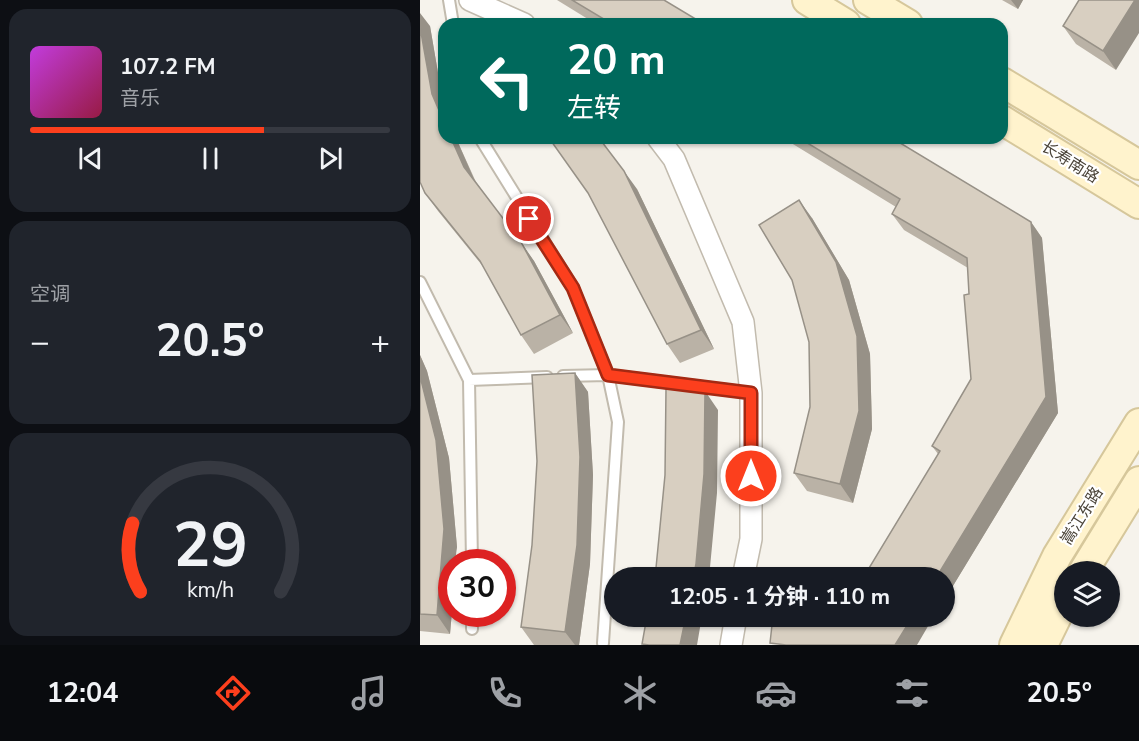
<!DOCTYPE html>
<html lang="zh">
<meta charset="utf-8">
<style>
:root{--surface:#171b24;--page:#20242c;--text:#f1f3f6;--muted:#9ea1a6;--line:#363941;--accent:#fc3f1d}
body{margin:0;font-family:"Nunito Sans","Noto Sans SC",sans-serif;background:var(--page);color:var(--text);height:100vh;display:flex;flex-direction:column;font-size:22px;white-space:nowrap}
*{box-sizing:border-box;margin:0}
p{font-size:20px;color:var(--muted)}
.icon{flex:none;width:33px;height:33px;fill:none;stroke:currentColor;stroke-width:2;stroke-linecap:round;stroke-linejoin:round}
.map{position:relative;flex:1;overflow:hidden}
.sheet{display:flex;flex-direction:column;gap:9px;padding:9px;background:#0d0f14;width:420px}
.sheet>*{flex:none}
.banner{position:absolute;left:18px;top:18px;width:570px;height:126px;border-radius:18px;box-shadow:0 2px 4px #0004;background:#00695c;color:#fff;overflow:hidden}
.tools{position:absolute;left:634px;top:561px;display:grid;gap:12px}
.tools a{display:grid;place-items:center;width:66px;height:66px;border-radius:50%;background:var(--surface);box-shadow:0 2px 4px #0004;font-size:30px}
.speed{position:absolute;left:18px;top:549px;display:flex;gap:12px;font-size:30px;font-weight:700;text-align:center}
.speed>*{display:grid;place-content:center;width:78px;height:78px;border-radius:50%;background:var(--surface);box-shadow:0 2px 4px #0004;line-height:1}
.speed .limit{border:9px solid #d22;background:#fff;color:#111}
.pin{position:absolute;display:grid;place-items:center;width:51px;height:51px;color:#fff;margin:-26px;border:3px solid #fff;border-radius:50%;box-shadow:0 2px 6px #0007}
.me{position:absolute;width:66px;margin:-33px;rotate:0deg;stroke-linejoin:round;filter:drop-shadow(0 0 4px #0008)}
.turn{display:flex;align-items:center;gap:21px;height:126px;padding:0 30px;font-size:27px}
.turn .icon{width:78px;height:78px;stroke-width:2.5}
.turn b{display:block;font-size:42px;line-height:51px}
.big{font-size:45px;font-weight:700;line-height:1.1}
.sheet .card{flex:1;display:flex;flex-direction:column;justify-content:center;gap:9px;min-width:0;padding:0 21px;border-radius:18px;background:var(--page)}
.sheet .dial{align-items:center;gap:0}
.dial svg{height:156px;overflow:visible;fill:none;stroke:var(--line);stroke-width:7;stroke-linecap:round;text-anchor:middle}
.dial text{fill:var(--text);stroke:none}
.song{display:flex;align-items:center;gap:18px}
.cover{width:72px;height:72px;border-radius:9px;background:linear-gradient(135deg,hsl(290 70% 55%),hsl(340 70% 35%))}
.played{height:6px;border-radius:3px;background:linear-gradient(90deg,var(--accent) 65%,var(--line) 65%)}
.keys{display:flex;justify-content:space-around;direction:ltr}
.heat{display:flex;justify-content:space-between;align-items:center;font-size:33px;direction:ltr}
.trip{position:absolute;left:184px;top:567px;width:351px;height:60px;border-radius:30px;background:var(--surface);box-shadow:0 2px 4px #0004;font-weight:700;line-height:60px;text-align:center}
.menu{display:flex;height:96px;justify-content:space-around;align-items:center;background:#090b0e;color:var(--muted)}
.menu .icon{width:42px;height:42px}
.menu .on{color:var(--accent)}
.menu b{font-size:27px;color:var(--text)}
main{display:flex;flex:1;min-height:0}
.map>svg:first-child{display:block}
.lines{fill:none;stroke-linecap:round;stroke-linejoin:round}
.lane-casing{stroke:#c2bbae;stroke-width:14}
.street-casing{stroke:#c2bbae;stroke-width:24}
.secondary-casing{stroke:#d6c79b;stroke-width:32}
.lane{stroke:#fff;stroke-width:10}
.street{stroke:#fff;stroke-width:21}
.secondary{stroke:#fff3cd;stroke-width:28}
.wall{fill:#bab2a6}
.shaded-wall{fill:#979187}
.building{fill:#d8cfc1;stroke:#979187;stroke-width:1.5}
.route-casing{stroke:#a42913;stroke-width:15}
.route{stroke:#fc3f1d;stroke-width:10}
.labels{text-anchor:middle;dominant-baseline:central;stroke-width:4.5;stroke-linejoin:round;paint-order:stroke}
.street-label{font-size:16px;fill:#4b4439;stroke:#fff}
</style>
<main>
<section class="sheet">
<div class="card">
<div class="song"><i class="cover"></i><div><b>107.2 FM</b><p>音乐</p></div></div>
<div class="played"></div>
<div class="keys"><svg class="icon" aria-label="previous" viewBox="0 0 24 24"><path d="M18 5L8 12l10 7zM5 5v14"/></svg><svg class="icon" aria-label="pause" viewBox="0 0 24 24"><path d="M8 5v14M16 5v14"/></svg><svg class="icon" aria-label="next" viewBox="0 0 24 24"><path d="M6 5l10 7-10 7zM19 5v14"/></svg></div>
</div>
<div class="card"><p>空调</p>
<div class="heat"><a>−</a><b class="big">20.5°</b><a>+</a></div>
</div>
<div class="card dial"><svg viewBox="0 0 100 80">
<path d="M14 69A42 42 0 1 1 86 69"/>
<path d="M14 69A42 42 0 0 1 10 34" stroke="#fc3f1d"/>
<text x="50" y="56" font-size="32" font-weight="700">29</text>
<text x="50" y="72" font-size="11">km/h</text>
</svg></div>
</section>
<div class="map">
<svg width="719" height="645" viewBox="0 0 719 645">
<rect width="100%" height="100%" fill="#f6f3ec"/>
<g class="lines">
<defs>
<path id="lane" d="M29 0 33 24
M60 138 153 288 188 375 198 422 183 643
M0 282 49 380 52 562
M143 376 188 375 331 393
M49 380 127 377
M52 614V629"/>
<path id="street" d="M50 0 104 24
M238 138 254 159 323 322 331 393V539L323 578
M311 645 316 616"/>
<path id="secondary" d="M387 0 426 24
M448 0 488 24
M582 82 719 165
M582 120 719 204
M663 572 719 481
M594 645 637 556 719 423
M623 645 645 600"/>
</defs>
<use href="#lane" class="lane-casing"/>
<use href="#street" class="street-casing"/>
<use href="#secondary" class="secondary-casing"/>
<use href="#lane" class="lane"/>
<use href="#street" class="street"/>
<use href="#secondary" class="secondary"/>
</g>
<path class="wall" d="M137 0H244L284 24H176Z
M582 0H603L598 9Z
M659 0 696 70 656 44 643 26Z
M10 26 24 108V138H36L56 182 114 261 153 333 114 354 101 335 65 269 18 211 5 193Z
M363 138H472L611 222 622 238 638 413 525 599V578L518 454 512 446 551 379 549 294 548 268 484 230 472 214 476 207Z
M217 189 294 349 260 363 247 344Z
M392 218 429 280 450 354 452 429 433 503 387 491 374 473 390 407 389 342Z
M0 355 7 371 29 458 37 547 32 562V611L30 634 0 631Z
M155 373 168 392 173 475 170 564 159 645H114L101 627Z"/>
<path class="shaded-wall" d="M591 0H603L598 9Z
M715 0H719V33L696 70 683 51Z
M0 13 10 26 24 108V122L12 94 0 27Z
M31 138H36L57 186 44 167Z
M204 171 217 189 294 349 281 330Z
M379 200 392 218 429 280 450 354 452 429 433 503 420 484Z
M611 222 622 238 638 413 525 599V578H516Z
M101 242 114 261 153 333 140 315Z
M0 355 7 371 29 458 37 547 35 562H32V611L30 634 17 615 0 376Z
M155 373 168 392 173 475 170 564 159 645H155L145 632Z
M285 391 298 410 297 493 289 578H273Z
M266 616H282L277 645H260Z
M493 616H514L497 645H475Z"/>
<path class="building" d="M152 0H244L284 24H192Z
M659 0H715L683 51 643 26Z
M0 27 12 94 24 122V138H31L44 167 101 242 140 315 101 335 60 261 5 193 0 182Z
M129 138H179L204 171 281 330 247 344 168 193Z
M379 138H472L611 222 626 397 516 578H443L520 451 512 446 551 379 544 295 549 294 547 258 472 214 480 199Z
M379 200 416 262 437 336 439 411 420 484 374 473 390 407 389 342 372 280 339 225Z
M155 373 160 457 157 545 145 632 101 627 112 545 117 461 112 375Z
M0 376 16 440 24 529 17 615 0 614Z
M246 389 285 391 284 474 276 564 273 578H234L236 568 245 475Z
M227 616H266L260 645H229L222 644Z
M353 616H493L475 645H366L350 643Z"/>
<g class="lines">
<defs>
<path id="route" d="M109 219 153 288 188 375 331 393V476"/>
</defs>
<use href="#route" class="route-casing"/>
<use href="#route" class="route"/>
</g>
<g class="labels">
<g class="street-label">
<text transform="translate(650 162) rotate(32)">长寿南路</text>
<text transform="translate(662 516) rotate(-58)">嵩江东路</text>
</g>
</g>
</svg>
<div class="tools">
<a><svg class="icon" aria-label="layers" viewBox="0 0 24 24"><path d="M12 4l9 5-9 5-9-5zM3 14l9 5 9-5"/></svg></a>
</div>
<div class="speed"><div class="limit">30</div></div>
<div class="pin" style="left:109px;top:219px;background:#d93025"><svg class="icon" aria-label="arrive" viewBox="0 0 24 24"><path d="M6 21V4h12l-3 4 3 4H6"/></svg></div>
<svg class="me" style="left:331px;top:476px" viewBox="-20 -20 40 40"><circle r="17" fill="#fc3f1d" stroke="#fff" stroke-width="3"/><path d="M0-11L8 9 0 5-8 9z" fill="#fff"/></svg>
<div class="trip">12:05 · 1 分钟 · 110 m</div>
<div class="banner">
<div class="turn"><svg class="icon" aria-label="left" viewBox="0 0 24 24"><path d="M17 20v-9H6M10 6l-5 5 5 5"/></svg><div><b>20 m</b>左转</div></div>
</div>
</div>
</main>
<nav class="menu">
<b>12:04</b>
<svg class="icon on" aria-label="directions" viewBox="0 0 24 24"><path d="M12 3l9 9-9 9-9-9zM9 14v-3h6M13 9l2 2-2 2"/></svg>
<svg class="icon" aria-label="music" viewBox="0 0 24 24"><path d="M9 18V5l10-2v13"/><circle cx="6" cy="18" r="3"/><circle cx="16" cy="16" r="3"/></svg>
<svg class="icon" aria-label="phone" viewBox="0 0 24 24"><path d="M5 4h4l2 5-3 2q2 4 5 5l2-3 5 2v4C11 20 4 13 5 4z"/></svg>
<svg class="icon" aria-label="climate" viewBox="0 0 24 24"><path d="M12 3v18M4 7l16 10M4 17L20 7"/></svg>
<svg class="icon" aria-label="car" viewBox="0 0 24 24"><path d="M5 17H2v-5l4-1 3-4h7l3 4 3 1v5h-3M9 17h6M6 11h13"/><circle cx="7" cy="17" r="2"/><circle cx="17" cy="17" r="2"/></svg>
<svg class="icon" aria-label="filters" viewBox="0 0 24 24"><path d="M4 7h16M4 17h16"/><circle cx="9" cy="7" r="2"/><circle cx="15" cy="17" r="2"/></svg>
<b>20.5°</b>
</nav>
